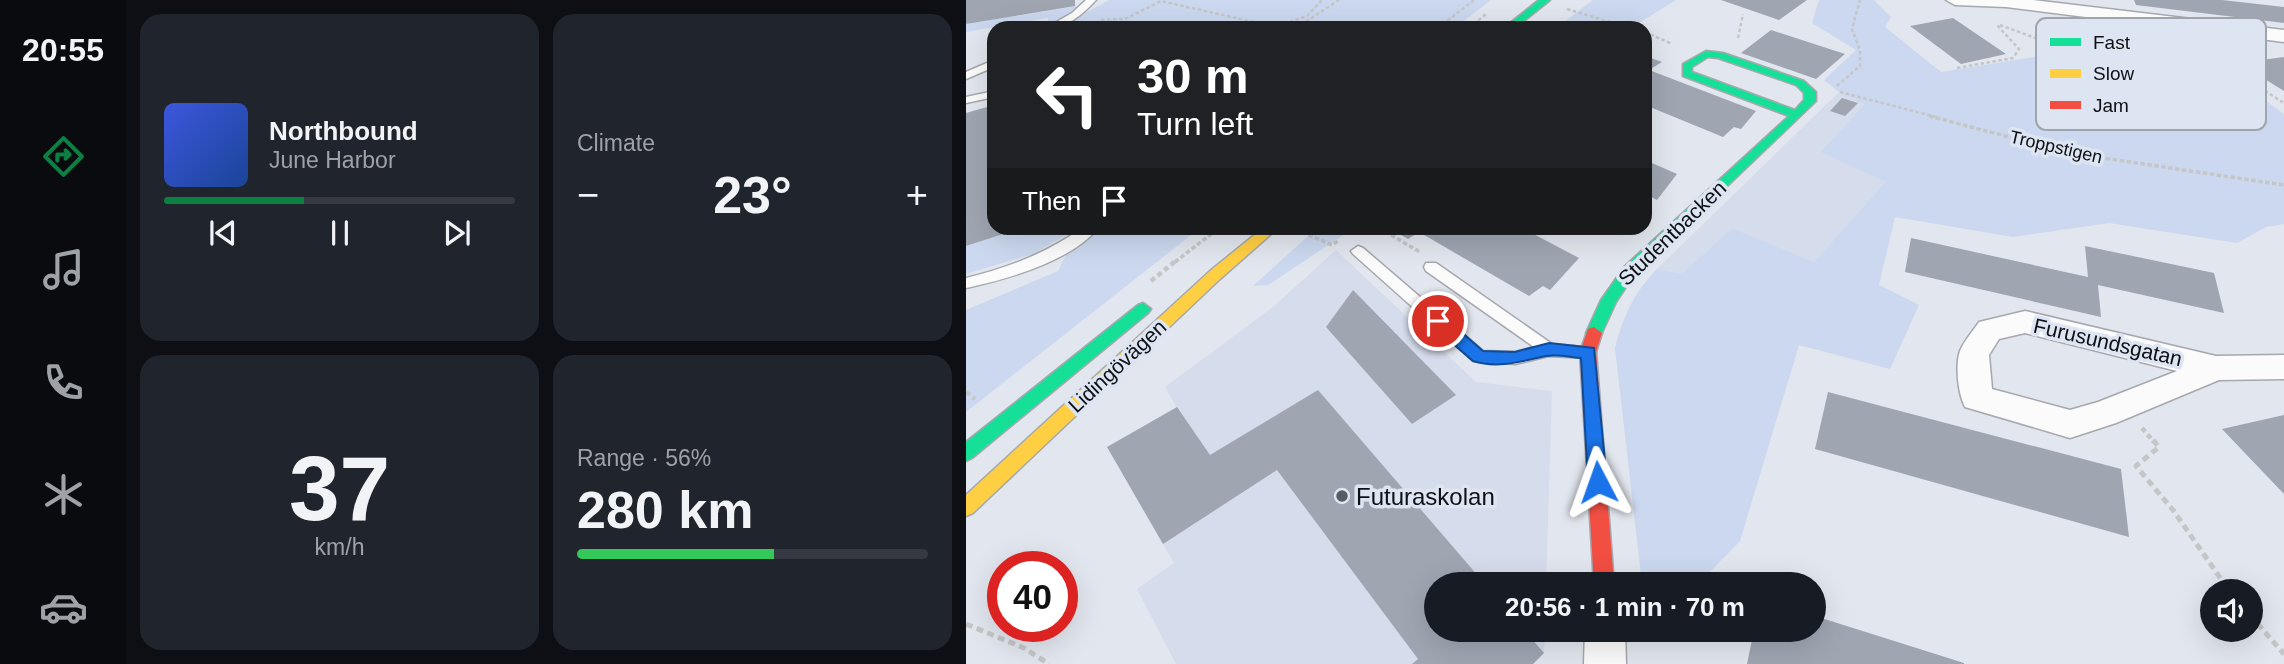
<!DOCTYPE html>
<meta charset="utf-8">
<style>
:root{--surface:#171b24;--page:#20242c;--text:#f1f3f6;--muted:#9ea1a6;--line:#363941;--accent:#0b8043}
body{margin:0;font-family:Arial,sans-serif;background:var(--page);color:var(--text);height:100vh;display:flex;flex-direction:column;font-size:26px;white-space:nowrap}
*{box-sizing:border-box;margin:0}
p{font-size:23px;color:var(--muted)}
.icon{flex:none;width:38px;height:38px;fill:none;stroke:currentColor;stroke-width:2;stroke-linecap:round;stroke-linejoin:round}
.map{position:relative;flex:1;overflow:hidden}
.drawer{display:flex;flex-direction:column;gap:14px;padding:14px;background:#0d0f14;width:840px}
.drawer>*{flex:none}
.hud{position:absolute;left:21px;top:21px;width:665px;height:214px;border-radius:21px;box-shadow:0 7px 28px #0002;background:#202124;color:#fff;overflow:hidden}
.controls{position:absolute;left:1234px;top:579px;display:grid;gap:14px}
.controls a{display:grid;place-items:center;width:63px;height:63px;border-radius:50%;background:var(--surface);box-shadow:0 7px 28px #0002;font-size:35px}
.speed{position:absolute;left:21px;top:551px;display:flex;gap:14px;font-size:35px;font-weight:700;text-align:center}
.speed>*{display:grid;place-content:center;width:91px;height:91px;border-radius:50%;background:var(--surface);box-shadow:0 7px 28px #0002;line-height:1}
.speed .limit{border:10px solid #d22;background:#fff;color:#111}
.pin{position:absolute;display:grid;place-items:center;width:60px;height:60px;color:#fff;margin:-30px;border:4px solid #fff;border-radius:50%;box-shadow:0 2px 7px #0007}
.me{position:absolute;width:77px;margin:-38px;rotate:356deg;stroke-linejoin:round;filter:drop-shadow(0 0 5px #0008)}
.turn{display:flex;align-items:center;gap:24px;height:147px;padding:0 35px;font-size:32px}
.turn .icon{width:91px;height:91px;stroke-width:2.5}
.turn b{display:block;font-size:49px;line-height:60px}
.then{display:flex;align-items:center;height:66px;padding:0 35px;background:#0003;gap:14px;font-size:26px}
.big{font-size:52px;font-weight:800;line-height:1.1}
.drawer .widget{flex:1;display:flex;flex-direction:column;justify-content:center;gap:10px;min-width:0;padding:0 24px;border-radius:21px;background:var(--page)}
.drawer .dial{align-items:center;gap:0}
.dial b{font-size:91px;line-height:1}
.song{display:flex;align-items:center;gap:21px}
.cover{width:84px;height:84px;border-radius:10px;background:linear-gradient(135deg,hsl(230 70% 55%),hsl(220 70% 35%))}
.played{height:7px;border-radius:4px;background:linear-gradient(90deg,var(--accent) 40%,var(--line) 40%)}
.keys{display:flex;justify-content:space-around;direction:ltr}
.heat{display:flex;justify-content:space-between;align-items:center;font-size:38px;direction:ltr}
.charge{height:10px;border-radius:5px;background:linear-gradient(90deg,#34c759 56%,var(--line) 0)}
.drawer .tiles{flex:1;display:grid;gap:14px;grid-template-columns:repeat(2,1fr)}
.trip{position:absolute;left:458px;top:572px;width:402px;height:70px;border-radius:35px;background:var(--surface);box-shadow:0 7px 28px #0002;font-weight:800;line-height:70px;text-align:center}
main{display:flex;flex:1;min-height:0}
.menu{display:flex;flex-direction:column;width:126px;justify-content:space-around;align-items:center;background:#090b0e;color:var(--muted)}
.menu .icon{width:49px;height:49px}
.menu .current{color:var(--accent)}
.menu b{font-size:32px;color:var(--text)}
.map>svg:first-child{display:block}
.built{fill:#d5dceb}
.green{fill:#cbd8ef}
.building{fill:#9fa6b2}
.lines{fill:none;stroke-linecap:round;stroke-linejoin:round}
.lane-casing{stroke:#a6a8ae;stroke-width:3}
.street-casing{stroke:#a6a8ae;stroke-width:3}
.fast-casing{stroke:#a6a8ae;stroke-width:3}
.slow-casing{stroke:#a6a8ae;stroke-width:3}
.jam-casing{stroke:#a6a8ae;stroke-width:3}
.path-far3{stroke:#c5c6c8;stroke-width:2.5;stroke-dasharray:3.5 2.5;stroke-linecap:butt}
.path-far2{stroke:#c5c6c8;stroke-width:3.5;stroke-dasharray:4.5 2.5;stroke-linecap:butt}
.path-far1{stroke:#c5c6c8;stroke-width:4.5;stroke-dasharray:5 3.5;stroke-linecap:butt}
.path{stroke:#c5c6c8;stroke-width:5;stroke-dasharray:7 4.5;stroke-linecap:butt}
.lane{fill:#fbfbfc;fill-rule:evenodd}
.street{fill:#fbfbfc;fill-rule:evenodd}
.fast{fill:#16e098;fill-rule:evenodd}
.slow{fill:#ffcf43;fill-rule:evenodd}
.jam{fill:#f24e42;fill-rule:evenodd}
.route{fill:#1a73e8;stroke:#114b97;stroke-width:2}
.poi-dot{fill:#585b60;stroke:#dee5f2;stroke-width:2.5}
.labels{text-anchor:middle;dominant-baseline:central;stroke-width:7;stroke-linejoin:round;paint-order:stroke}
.far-street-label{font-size:18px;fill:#0d1014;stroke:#dee5f2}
.street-label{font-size:21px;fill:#0d1014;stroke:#dee5f2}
.near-poi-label{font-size:24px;fill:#0d1014;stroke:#dee5f2;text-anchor:start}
.key{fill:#dee5f2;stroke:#9fa5af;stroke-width:2}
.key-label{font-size:19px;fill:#0d1014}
</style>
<main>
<nav class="menu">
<b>20:55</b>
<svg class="icon current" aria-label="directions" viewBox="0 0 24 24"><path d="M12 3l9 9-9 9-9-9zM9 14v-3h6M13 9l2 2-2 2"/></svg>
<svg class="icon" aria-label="music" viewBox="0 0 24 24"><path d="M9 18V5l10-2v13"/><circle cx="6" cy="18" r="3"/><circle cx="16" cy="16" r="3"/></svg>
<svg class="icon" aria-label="phone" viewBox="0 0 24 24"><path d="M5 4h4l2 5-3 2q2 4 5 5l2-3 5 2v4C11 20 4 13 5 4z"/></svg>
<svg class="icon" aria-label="climate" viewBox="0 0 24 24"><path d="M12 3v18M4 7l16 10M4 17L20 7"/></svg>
<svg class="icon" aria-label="car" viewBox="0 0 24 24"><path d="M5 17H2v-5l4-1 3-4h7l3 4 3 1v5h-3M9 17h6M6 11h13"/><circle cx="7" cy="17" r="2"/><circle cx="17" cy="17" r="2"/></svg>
</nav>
<section class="drawer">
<div class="tiles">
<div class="widget">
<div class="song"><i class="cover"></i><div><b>Northbound</b><p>June Harbor</p></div></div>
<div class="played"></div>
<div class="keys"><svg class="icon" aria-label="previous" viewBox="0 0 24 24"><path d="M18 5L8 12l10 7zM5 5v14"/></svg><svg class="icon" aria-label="pause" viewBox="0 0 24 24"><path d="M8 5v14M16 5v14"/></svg><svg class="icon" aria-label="next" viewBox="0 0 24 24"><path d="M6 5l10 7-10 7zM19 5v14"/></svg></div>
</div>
<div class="widget"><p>Climate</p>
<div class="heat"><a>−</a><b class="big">23°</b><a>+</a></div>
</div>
<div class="widget dial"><b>37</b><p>km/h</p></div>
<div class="widget"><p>Range · 56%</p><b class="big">280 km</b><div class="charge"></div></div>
</div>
</section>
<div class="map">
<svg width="1318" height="664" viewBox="0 0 1318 664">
<rect width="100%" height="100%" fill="#e2e6ee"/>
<path class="built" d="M873 92 899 103 921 182 848 262 766 228 716 274 691 269Z
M370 250 510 382 586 391 580 584H471V630H579L578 653 567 664H210L171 589 208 563 141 447 211 408 199 387 307 307Z"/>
<path class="green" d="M143 0H525L489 28H92Z
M627 0H710L665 28H590Z
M853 0H908L925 17 919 27 975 72 1087 54 1151 92 1271 80 1318 114V224L1300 227 1271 243 1143 223 1047 237 929 217 913 285 953 305 924 369 833 345 774 541 732 584H676L649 348C657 317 668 292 691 269L716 274 766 228 848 262 920 182 855 152 899 104 873 92 858 80 890 50 846 23Z
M111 6V11L82 26V18L0 32V24Z
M57 228H112L67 254 0 274V246Z
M134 228H234L0 412V310L92 271 101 253Z
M351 228H388L302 285 287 286Z"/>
<path class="building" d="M0 0H109V6L0 24Z
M755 0H841L813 20Z
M1168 0H1256L1318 7V23L1170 5Z
M987 18 1040 54 995 64 944 26Z
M805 30 879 54 850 79 775 53Z
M679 56 696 62 683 70 790 111 775 129 768 127 757 137 679 105Z
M1318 57V91L1273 63Z
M876 98 892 103 879 116 864 111Z
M28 105V228H56L0 246V113Z
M679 160 711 174 691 200 685 197 679 202Z
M423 228H556L613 258 584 290 577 286 563 296 453 232 442 239Z
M945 238 1122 277 1119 246 1248 273 1258 313 1132 285 1135 317 939 272Z
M387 290 490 395 446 424 360 327Z
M352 390 519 584H471V630H558L578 653 567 664H446L452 659 311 470 197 544 141 447 211 407 244 455Z
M862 392 1155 469 1163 537 849 449Z
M1318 415V494L1256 429Z
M849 616 998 663V664H781L788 630H849Z"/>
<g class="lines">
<defs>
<path id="lane" d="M120 0H130C116 15 101 28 80 28L106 13Z
M28 60V67L0 79V72Z
M28 91V97L0 103V97Z
M116 228H132C104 262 41 279 0 288V278C42 268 81 253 116 228Z
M392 246 397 248 517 351 549 352 568 347 460 271 458 267 460 263H470L586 344 628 348 630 352 628 356 622 358 583 356 549 364 507 361 387 254 385 251Z"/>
<path id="street" d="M980 0H1067L1318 30V42L1040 7 989 5Z
M1059 311 1250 356 1318 355V379L1253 380 1150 423 1104 438 999 407C992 394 989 365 994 351 998 341 1007 331 1013 322ZM1059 333 1211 371 1132 402 1104 410 1026 389 1023 355 1033 339Z
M619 630H659L660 664H618Z"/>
<path id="fast" d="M573 0H584L549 28H538Z
M740 51 757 53 838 81 850 92V101L668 275 650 302 634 337H622L620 333 635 300 658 267 823 116 717 76V64ZM742 57 752 58 830 85 838 93V100L829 110 726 72V67Z
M177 303 185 309 182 313 6 458 0 461V442L172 305Z"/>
<path id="slow" d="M297 228H312L254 279 7 513 0 516V495L244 271Z"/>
<path id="jam" d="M628 327 636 333 630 352 648 584H628L614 352 622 329Z"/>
</defs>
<use href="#lane" class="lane-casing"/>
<use href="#street" class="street-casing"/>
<use href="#fast" class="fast-casing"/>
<use href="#slow" class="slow-casing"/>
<use href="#jam" class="jam-casing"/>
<path class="path-far3" d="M601 9 664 28
M135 20 159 19 195 1 310 27
M1034 25 1099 49 1142 79
M307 28 341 16 356 0
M330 28 373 0
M472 28 508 0
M503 28 520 14
M679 32 706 44
M772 38 777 14
M1233 49 1318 103
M991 68 1047 58 1053 49 1030 24
M871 86 894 66V50L886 29 894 0
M874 92 970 117"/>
<path class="path-far2" d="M963 116 1104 153 1318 185
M413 228 454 252
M336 232 366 245 372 241
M209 262 253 228"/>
<path class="path-far1" d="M185 281 211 260
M0 392 9 399
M1176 428 1188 442"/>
<path class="path" d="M1187 440 1193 447 1170 466 1207 510 1264 592
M1284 615 1318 654
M0 624 58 648 83 664"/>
<use href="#lane" class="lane"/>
<use href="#street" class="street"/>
<use href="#fast" class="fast"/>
<use href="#slow" class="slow"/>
<use href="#jam" class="jam"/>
</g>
<path class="route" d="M472 316 478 317 517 351 549 352 583 343 628 348 641 482 638 488 632 490 625 488 622 482 615 358C604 357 591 354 580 356 556 361 532 369 507 361L467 326 464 321 467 317Z"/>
<circle class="poi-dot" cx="376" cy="496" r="7"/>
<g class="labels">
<g class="far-street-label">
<text transform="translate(1090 147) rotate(13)">Troppstigen</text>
</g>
<g class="street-label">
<text transform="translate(706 233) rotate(-44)">Studentbacken</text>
<text transform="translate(1142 342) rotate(13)">Furusundsgatan</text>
<text transform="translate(151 366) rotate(-43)">Lidingövägen</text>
</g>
<g class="near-poi-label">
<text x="390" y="496">Futuraskolan</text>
</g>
</g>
<rect x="1070" y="18" width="230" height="112" rx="10" class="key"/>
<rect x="1084" y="38" width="31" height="8" fill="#16e098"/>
<rect x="1084" y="69" width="31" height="9" fill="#ffcf43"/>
<rect x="1084" y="101" width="31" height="8" fill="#f24e42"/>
<g class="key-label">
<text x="1127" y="49">Fast</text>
<text x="1127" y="80">Slow</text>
<text x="1127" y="112">Jam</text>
</g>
</svg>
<div class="controls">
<a><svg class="icon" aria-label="sound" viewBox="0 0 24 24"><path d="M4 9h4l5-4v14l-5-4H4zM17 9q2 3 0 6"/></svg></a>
</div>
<div class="speed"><div class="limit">40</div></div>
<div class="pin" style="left:472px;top:321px;background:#d93025"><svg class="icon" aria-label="arrive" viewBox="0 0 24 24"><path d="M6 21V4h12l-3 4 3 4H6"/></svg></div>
<svg class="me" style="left:632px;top:482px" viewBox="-20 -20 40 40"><path d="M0-17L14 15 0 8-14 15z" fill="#1a73e8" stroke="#fff" stroke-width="4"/></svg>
<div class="trip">20:56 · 1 min · 70 m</div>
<div class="hud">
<div class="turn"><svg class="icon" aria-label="left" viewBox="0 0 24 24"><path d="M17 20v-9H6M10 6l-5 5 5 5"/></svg><div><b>30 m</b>Turn left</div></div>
<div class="then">Then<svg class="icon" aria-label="arrive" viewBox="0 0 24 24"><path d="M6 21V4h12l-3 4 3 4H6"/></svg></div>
</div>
</div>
</main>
